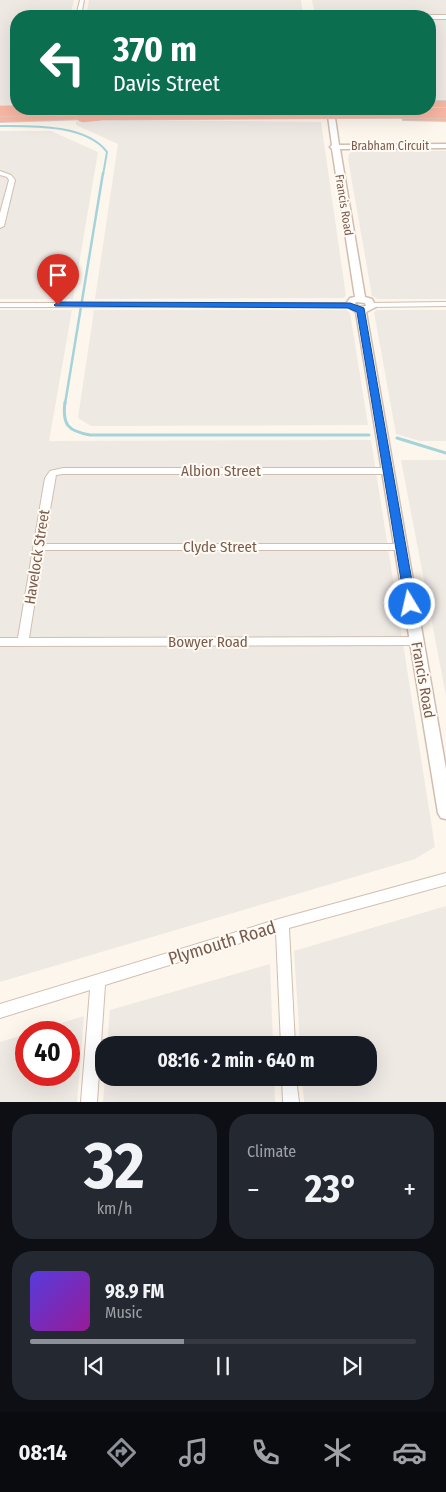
<!DOCTYPE html>
<meta charset="utf-8">
<style>
:root{--surface:#171b24;--page:#242831;--text:#f1f3f6;--muted:#9ea1a6;--line:#363941;--accent:#8c9099}
body{margin:0;font-family:"Fira Sans Condensed",sans-serif;background:var(--page);color:var(--text);height:100vh;display:flex;flex-direction:column;font-size:19px;white-space:nowrap}
*{box-sizing:border-box;margin:0}
p{font-size:16px;color:var(--muted)}
.icon{flex:none;width:28px;height:28px;fill:none;stroke:currentColor;stroke-width:2;stroke-linecap:round;stroke-linejoin:round}
.map{position:relative;height:1102px;overflow:hidden}
.sheet{display:flex;flex-direction:column;gap:12px;padding:12px;background:#0d0f14;flex:1}
.sheet>*{flex:none}
.banner{position:absolute;left:10px;top:10px;width:426px;height:105px;border-radius:20px;box-shadow:0 5px 20px #0002;background:#0b6e4f;color:#fff;overflow:hidden}
.speed{position:absolute;left:15px;top:1021px;display:flex;gap:10px;font-size:25px;font-weight:700;text-align:center}
.speed>*{display:grid;place-content:center;width:65px;height:65px;border-radius:50%;background:var(--surface);box-shadow:0 5px 20px #0002;line-height:1}
.speed .limit{border:8px solid #d22;background:#fff;color:#111}
.pin{position:absolute;display:grid;place-items:center;width:42px;height:42px;color:#fff;margin:-51px -21px;border-radius:50% 50% 50% 0;rotate:-45deg;box-shadow:0 0 5px #0007}
.pin .icon{rotate:45deg}
.me{position:absolute;width:55px;margin:-28px;rotate:351deg;stroke-linejoin:round;filter:drop-shadow(0 0 4px #0008)}
.turn{display:flex;align-items:center;gap:18px;height:105px;padding:0 20px;font-size:22px}
.turn .icon{width:65px;height:65px;stroke-width:2.5}
.turn b{display:block;font-size:35px;line-height:42px}
.big{font-size:38px;font-weight:700;line-height:1.1}
.sheet .card{flex:1;display:flex;flex-direction:column;justify-content:center;gap:8px;min-width:0;padding:0 18px;border-radius:20px;background:var(--page)}
.sheet .dial{align-items:center;gap:0}
.dial b{font-size:65px;line-height:1}
.song{display:flex;align-items:center;gap:15px}
.cover{width:60px;height:60px;border-radius:8px;background:linear-gradient(135deg,hsl(250 70% 55%),hsl(300 70% 35%))}
.played{height:5px;border-radius:2px;background:linear-gradient(90deg,var(--accent) 40%,var(--line) 40%)}
.keys{display:flex;justify-content:space-around;direction:ltr}
.heat{display:flex;justify-content:space-between;align-items:center;font-size:28px;direction:ltr}
.sheet .tiles{flex:1;display:grid;gap:12px;grid-template-columns:1fr 1fr}
.card:last-child{grid-column:span 2}
.trip{position:absolute;left:95px;top:1036px;width:282px;height:50px;border-radius:20px;background:var(--surface);box-shadow:0 5px 20px #0002;font-weight:700;line-height:50px;text-align:center}
.menu{display:flex;height:80px;justify-content:space-around;align-items:center;background:#090b0e;color:var(--muted)}
.menu .icon{width:35px;height:35px}
.menu .on{color:var(--accent)}
.menu b{font-size:22px;color:var(--text)}
.map>svg:first-child{display:block}
.industrial{fill:#efe9e4}
.lines{fill:none;stroke-linecap:round;stroke-linejoin:round}
.stream-far2{stroke:#a5d3da;stroke-width:2}
.stream-far1{stroke:#a5d3da;stroke-width:2.5}
.stream{stroke:#a5d3da;stroke-width:3}
.minor-casing{stroke:#d1beb0;stroke-width:2}
.tertiary-casing{stroke:#d1beb0;stroke-width:3}
.motorway-casing{stroke:#dad1cd;stroke-width:2}
.minor{fill:#fff;fill-rule:evenodd}
.tertiary{fill:#fff;fill-rule:evenodd}
.motorway{fill:#f7b7a3;fill-rule:evenodd}
.motorway-bridge-casing{stroke:#dad1cd;stroke-width:11;stroke-linecap:butt}
.motorway-bridge{stroke:#f7b7a3;stroke-width:10}
.route{fill:#1a73e8;stroke:#114b97}
.labels{text-anchor:middle;dominant-baseline:central;stroke-width:4;stroke-linejoin:round;paint-order:stroke}
.far-street-label{font-size:12px;fill:#7a5c4d;stroke:#fffaf3}
.street-label{font-size:15px;fill:#7a5c4d;stroke:#fffaf3}
.near-street-label{font-size:18px;fill:#7a5c4d;stroke:#fffaf3}
</style>
<div class="map">
<svg width="446" height="1102" viewBox="0 0 446 1102">
<rect width="100%" height="100%" fill="#fdf6ec"/>
<path class="industrial" d="M0 0H74L70 16H16V108H0Z
M89 0H301L303 14 94 15 87 13Z
M312 0H446V14H315Z
M430 20H446V101H430Z
M127 120 321 122 346 296 343 298 95 299 118 144 76 125V121Z
M0 131H51L98 152 73 299H0Z
M362 150 446 151V299H378L372 296 348 159 349 154 353 151Z
M0 310H72L49 441 371 440 435 847 415 859 0 982Z
M94 310H346L350 313 368 425 91 426 78 418Z
M377 310H446V441H420L396 434 374 312Z
M401 460H446V696Z
M446 906V1102H304L302 1078H369V1045H300L294 951Z
M270 964 273 1045H107L110 1010Z
M84 1016 77 1102H0V1042L26 1034V1075H69V1032H31Z
M105 1078H274L275 1102H103Z"/>
<g class="lines">
<path class="stream-far2" d="M0 126C31 126 86 124 107 152L103 175"/>
<path class="stream-far1" d="M65 404 103 173"/>
<path class="stream" d="M65 402C62 425 68 431 90 435H369
M397 438 446 453"/>
<defs>
<path id="minor" d="M80 0H84L81 16H76Z
M430 15H446V19H430V16H428Z
M0 171 11 175 15 180 4 226 0 228V213L9 180 7 177 0 175Z
M446 302V306L371 307 367 305 371 303Z
M0 303H350L354 305 350 307H0Z
M63 468H388L393 471 388 474H63L56 475 44 544H401L406 547 401 550H43L29 638 417 637 421 638 422 641 421 644 417 645 0 646V638H18L45 478 50 471Z
M446 873V885L289 928 295 1045H281L276 932 105 985 97 1102H81L90 990 0 1018V1004L282 918Z
M282 1078H296L299 1102H283Z"/>
<path id="tertiary" d="M327 109 334 111 339 145 446 144V148L340 149 365 297 372 299 376 307 366 312 446 769V819L441 818 438 813 356 312 345 305 350 298 355 297 332 149 330 147 332 145ZM356 302 365 303 366 306 360 307 355 304Z"/>
<path id="motorway" d="M430 101H446V107H430Z
M82 114 86 115 87 117 86 119 0 122V116Z
M407 115H446V121L403 120 402 118Z"/>
</defs>
<use href="#minor" class="minor-casing"/>
<use href="#tertiary" class="tertiary-casing"/>
<use href="#motorway" class="motorway-casing"/>
<use href="#minor" class="minor"/>
<use href="#tertiary" class="tertiary"/>
<use href="#motorway" class="motorway"/>
<defs>
<path id="motorway-bridge" d="M0 111 94 110
M82 117 102 115 446 113"/>
</defs>
<use href="#motorway-bridge" class="motorway-bridge-casing"/>
<use href="#motorway-bridge" class="motorway-bridge"/>
</g>
<path class="route" d="M58 302 350 303 364 308 416 604 415 606 410 608 405 604 357 312 348 308 55 306 54 305Z"/>
<g class="labels">
<g class="far-street-label">
<text x="390" y="146">Brabham Circuit</text>
<text transform="translate(344 205) rotate(81)">Francis Road</text>
</g>
<g class="street-label">
<text x="221" y="471">Albion Street</text>
<text x="220" y="547">Clyde Street</text>
<text transform="translate(37 557) rotate(-81)">Havelock Street</text>
<text x="208" y="642">Bowyer Road</text>
<text transform="translate(423 680) rotate(80)">Francis Road</text>
</g>
<g class="near-street-label">
<text transform="translate(222 943) rotate(-17)">Plymouth Road</text>
</g>
</g>
</svg>
<div class="speed"><div class="limit">40</div></div>
<div class="pin" style="left:58px;top:305px;background:#d93025"><svg class="icon" aria-label="arrive" viewBox="0 0 24 24"><path d="M6 21V4h12l-3 4 3 4H6"/></svg></div>
<svg class="me" style="left:410px;top:604px" viewBox="-20 -20 40 40"><circle r="17" fill="#1a73e8" stroke="#fff" stroke-width="3"/><path d="M0-11L8 9 0 5-8 9z" fill="#fff"/></svg>
<div class="trip">08:16 · 2 min · 640 m</div>
<div class="banner">
<div class="turn"><svg class="icon" aria-label="left" viewBox="0 0 24 24"><path d="M17 20v-9H6M10 6l-5 5 5 5"/></svg><div><b>370 m</b>Davis Street</div></div>
</div>
</div>
<section class="sheet">
<div class="tiles">
<div class="card dial"><b>32</b><p>km/h</p></div>
<div class="card"><p>Climate</p>
<div class="heat"><a>−</a><b class="big">23°</b><a>+</a></div>
</div>
<div class="card">
<div class="song"><i class="cover"></i><div><b>98.9 FM</b><p>Music</p></div></div>
<div class="played"></div>
<div class="keys"><svg class="icon" aria-label="previous" viewBox="0 0 24 24"><path d="M18 5L8 12l10 7zM5 5v14"/></svg><svg class="icon" aria-label="pause" viewBox="0 0 24 24"><path d="M8 5v14M16 5v14"/></svg><svg class="icon" aria-label="next" viewBox="0 0 24 24"><path d="M6 5l10 7-10 7zM19 5v14"/></svg></div>
</div>
</div>
</section>
<nav class="menu">
<b>08:14</b>
<svg class="icon on" aria-label="directions" viewBox="0 0 24 24"><path d="M12 3l9 9-9 9-9-9zM9 14v-3h6M13 9l2 2-2 2"/></svg>
<svg class="icon" aria-label="music" viewBox="0 0 24 24"><path d="M9 18V5l10-2v13"/><circle cx="6" cy="18" r="3"/><circle cx="16" cy="16" r="3"/></svg>
<svg class="icon" aria-label="phone" viewBox="0 0 24 24"><path d="M5 4h4l2 5-3 2q2 4 5 5l2-3 5 2v4C11 20 4 13 5 4z"/></svg>
<svg class="icon" aria-label="climate" viewBox="0 0 24 24"><path d="M12 3v18M4 7l16 10M4 17L20 7"/></svg>
<svg class="icon" aria-label="car" viewBox="0 0 24 24"><path d="M5 17H2v-5l4-1 3-4h7l3 4 3 1v5h-3M9 17h6M6 11h13"/><circle cx="7" cy="17" r="2"/><circle cx="17" cy="17" r="2"/></svg>
</nav>
